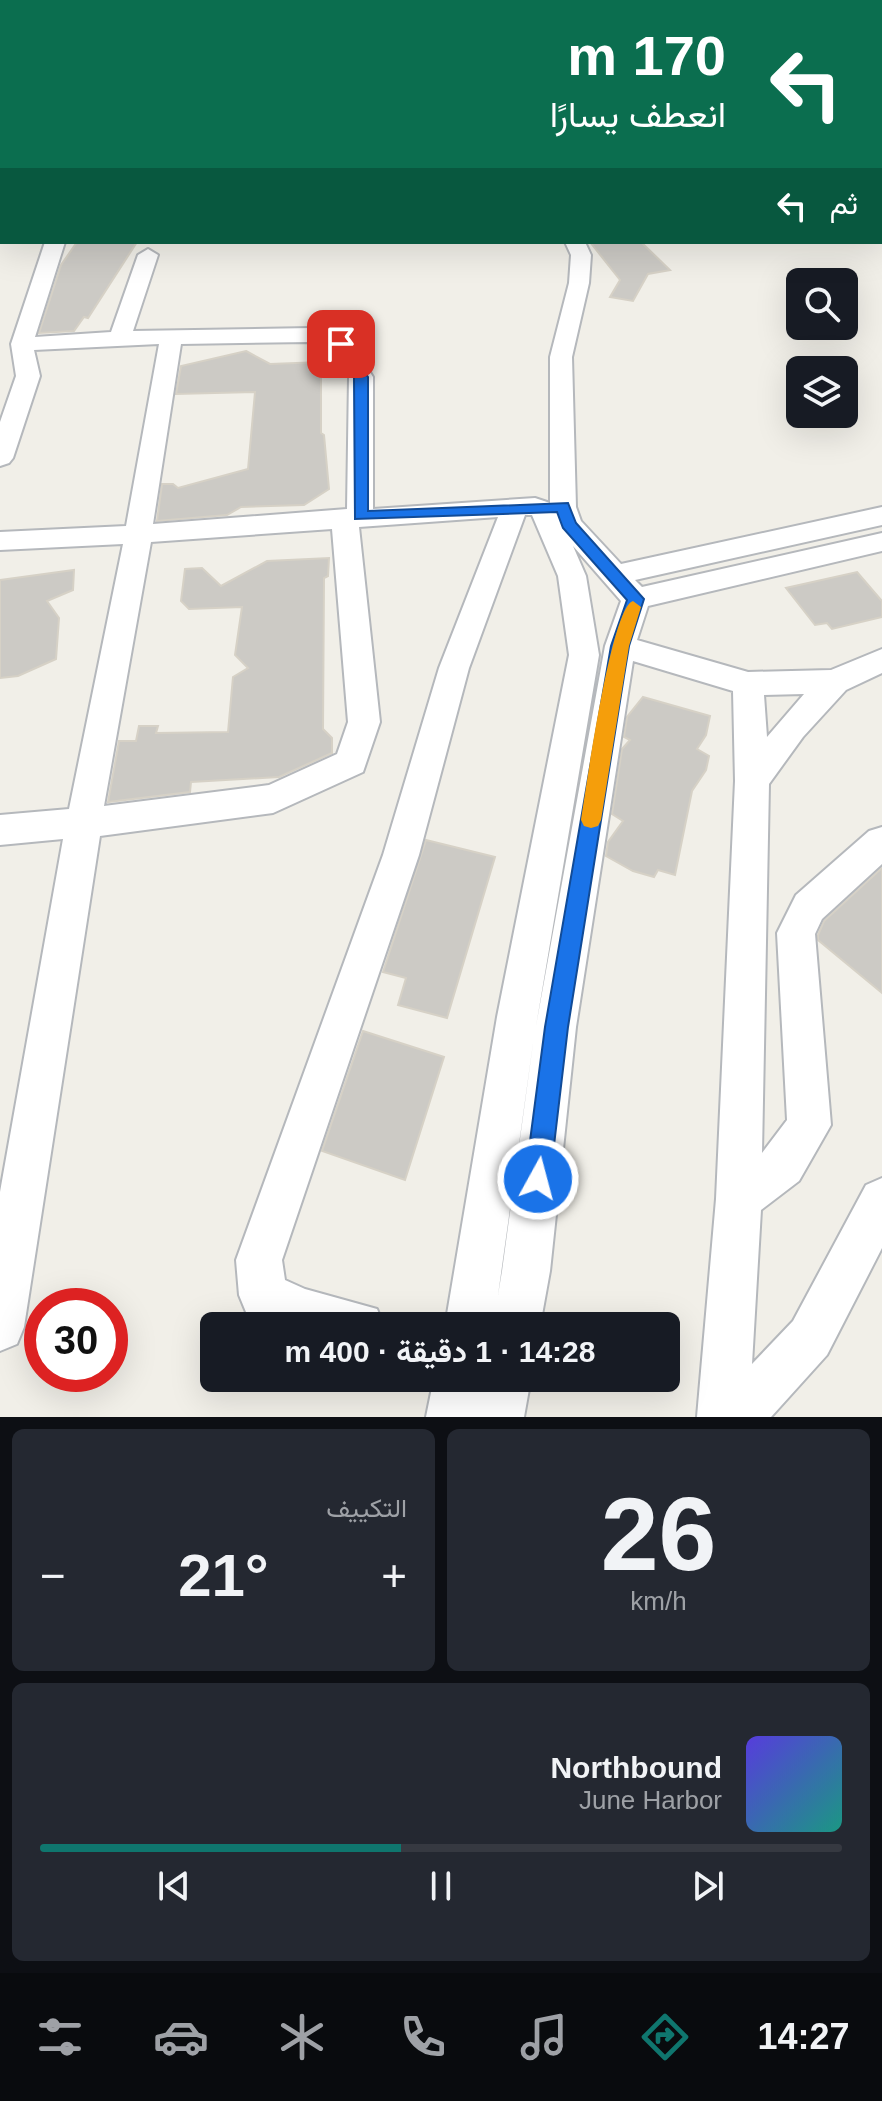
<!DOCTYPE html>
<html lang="ar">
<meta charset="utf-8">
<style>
:root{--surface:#171b24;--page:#242831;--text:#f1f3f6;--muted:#9ea1a6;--line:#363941;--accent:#0f766e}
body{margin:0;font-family:Arial,Vazirmatn,sans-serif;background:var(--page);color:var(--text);direction:rtl;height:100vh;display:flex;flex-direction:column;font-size:30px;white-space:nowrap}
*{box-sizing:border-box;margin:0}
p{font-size:26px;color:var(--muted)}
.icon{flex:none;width:44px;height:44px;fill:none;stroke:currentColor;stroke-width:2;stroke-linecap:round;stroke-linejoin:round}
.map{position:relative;height:1417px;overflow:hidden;direction:ltr}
.sheet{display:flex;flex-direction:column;gap:12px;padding:12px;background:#0d0f14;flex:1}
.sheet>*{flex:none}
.top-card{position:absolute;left:0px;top:0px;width:882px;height:244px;box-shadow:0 8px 32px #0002;direction:rtl;background:#0b6e4f;color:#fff;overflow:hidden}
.controls{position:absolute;left:786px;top:268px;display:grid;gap:16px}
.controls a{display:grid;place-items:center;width:72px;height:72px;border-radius:12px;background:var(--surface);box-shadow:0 8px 32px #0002;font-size:40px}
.speed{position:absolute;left:24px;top:1288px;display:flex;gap:16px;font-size:40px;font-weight:700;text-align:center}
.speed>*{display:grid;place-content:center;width:104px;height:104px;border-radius:50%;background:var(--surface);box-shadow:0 8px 32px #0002;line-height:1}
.speed .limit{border:12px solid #d22;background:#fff;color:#111}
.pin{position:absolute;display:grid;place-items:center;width:68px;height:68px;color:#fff;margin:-34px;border-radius:16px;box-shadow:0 4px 12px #0006}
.me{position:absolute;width:88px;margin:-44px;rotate:7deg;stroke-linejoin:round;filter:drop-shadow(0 0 6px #0008)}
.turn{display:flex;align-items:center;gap:28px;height:168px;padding:0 24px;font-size:36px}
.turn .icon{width:104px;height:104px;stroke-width:2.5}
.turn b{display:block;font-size:56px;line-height:68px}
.then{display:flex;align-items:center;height:76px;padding:0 24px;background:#0003;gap:16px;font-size:30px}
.big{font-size:60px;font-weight:700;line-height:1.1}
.sheet .tile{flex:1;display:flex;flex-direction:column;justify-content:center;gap:12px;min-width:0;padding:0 28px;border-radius:12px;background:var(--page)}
.sheet .dial{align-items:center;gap:0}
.dial b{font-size:104px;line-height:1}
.song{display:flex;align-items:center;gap:24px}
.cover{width:96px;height:96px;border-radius:12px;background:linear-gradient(135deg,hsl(250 70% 55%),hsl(170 70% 35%))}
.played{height:8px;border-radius:4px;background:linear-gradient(90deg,var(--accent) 45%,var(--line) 45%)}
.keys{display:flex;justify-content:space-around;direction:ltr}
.heat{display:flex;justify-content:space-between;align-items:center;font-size:44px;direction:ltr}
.sheet .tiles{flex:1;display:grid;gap:12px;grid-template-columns:1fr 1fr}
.tile:last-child{grid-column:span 2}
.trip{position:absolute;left:200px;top:1312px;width:480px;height:80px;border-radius:12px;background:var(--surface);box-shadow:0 8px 32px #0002;font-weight:700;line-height:80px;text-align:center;direction:rtl}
.tabs{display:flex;height:128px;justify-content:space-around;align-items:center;background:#090b0e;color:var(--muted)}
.tabs .icon{width:56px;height:56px}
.tabs .on{color:var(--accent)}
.tabs b{font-size:36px;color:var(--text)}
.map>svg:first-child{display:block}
.building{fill:#cccac5;stroke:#d6d1c6;stroke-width:2}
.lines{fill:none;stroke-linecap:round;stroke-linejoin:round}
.minor-casing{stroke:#b5b8bc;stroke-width:4}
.highway-casing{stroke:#f9ab00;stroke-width:48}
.minor{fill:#fff;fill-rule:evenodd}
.highway{stroke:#fde293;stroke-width:44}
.route{fill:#1a73e8;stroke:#114b97;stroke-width:2}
.slow{fill:#f59e0b}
</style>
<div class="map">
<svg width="882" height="1417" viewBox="0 0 882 1417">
<rect width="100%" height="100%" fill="#f1efe8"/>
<path class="building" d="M77 242H137L88 318 84 317 74 331 39 333 61 265Z
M590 242H641L670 270 648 274 633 301 610 297 620 280Z
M246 351 270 364 321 362V433L324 435 329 489 304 505 241 507 227 515 157 521 162 484H173L178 488 248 469 255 392 176 394 181 366Z
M329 558 328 576 324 578 323 729 332 738V753L279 777 191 782 190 792 108 802 119 741H136L139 726H158L156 733 228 732 233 677 248 668 235 655 242 607 189 609 181 601 185 569 202 568 221 586 267 561Z
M74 570 73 590 47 601 59 618 56 659 18 676 0 678V580Z
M857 572 882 601V617L832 629 827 623 815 625 786 588Z
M643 697 710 716 706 735 697 749 709 756 706 770 692 791 675 875 658 870 654 877 633 871 606 856 608 842 623 821 612 814 622 749 630 740 624 737 627 717Z
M426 840 495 857 447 1018 398 1005 406 978 383 972Z
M882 868V993L818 940V935L824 921Z
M363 1031 444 1057 405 1180 322 1151Z"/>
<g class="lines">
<defs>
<path id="minor" d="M692 0H706L707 2H693Z
M756 0H771L772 2H757Z
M880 29H882V37H880Z
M880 62H882V70H880Z
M882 126V136L880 137V127Z
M0 205H2V217H0Z
M45 242H65L35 337 111 332 138 255 148 249 158 255 133 331 312 328 349 339 373 377V509L535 498 550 503V357L569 283 571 255 565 242H585L591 255 589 283 572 357 576 507 581 521 621 564 882 507V525L635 580 642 587 882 533V551L648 606 637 640 748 672 831 670 882 649V673L846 690 803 737 769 784 762 1153 787 1120 777 933 796 895 869 831 882 827V864L822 919 815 934 831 1125 799 1181 761 1210 752 1364 793 1321 866 1185 882 1178V1248L827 1355 771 1417H697L716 1199 735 781 733 691 633 661 576 1027 550 1271 540 1326H445L497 1017 569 655 558 576 532 515H525L469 668 419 855 282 1260 285 1280 305 1289 377 1309 384 1326H277L246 1312 239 1295 236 1260 383 855 439 668 498 517 359 527 380 722 363 772 273 813 100 836 24 1327 17 1344 0 1351V1192L63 839 0 845V815L69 809 123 544 0 550V532L126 526 159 344 34 350 40 376 13 458 9 463 0 466V422L16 376 11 344ZM310 342 333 349 349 377 347 509 153 524 181 344ZM332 529 348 722 337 754 269 785 104 806 151 542ZM573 546 621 601 605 646 536 1026 599 655 586 576ZM804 694 767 737 764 695ZM534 1036 502 1271 498 1295Z
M434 1378H531L524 1417H426Z"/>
<path id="highway" d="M0 86 2 85"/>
</defs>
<use href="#minor" class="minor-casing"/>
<use href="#highway" class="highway-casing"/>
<use href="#minor" class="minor"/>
<use href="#highway" class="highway"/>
</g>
<path class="route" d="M337 341H345L368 377V511L568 503 576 523 644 599 629 646 624 676 568 1027 550 1179 547 1188 538 1192 529 1188 525 1179 545 1027 611 646 627 600 563 528 557 512 355 519 354 377 335 344Z"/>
<path class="slow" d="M633 601 641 607 629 646 601 820 598 826 591 828 584 826 581 820C586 789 611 607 633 601Z"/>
</svg>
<div class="controls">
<a><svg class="icon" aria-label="search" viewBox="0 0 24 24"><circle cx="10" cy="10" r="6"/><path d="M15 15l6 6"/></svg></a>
<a><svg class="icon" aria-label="layers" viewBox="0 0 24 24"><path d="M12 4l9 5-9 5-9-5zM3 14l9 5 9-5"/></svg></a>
</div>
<div class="speed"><div class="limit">30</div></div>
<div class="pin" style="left:341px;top:344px;background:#d93025"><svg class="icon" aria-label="arrive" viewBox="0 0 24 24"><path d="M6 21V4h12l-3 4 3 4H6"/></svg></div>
<svg class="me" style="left:538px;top:1179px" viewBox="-20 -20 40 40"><circle r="17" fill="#1a73e8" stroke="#fff" stroke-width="3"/><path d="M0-11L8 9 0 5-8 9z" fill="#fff"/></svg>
<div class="trip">14:28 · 1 دقيقة · 400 m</div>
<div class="top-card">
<div class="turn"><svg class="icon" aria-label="left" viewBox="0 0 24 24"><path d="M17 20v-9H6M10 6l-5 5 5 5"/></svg><div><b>170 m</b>انعطف يسارًا</div></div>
<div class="then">ثم<svg class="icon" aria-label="left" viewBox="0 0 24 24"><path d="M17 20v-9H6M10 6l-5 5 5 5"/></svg></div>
</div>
</div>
<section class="sheet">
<div class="tiles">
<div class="tile dial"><b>26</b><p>km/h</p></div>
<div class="tile"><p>التكييف</p>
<div class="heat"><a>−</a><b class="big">21°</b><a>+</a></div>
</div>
<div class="tile">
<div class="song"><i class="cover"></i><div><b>Northbound</b><p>June Harbor</p></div></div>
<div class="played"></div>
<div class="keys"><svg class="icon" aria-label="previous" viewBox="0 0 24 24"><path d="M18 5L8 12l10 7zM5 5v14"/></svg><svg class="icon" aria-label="pause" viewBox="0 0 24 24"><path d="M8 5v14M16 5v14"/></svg><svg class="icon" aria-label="next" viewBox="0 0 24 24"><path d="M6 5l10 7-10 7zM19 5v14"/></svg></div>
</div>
</div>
</section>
<nav class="tabs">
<b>14:27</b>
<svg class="icon on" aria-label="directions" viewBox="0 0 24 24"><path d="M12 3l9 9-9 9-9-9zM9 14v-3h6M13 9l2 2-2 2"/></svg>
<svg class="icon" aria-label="music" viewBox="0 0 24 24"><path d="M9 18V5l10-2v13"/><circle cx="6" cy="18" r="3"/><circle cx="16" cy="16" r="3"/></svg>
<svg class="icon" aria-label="phone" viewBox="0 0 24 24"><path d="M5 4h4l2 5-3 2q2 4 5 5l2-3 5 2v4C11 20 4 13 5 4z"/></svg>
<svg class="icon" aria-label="climate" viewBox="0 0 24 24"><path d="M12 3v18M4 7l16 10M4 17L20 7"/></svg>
<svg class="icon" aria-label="car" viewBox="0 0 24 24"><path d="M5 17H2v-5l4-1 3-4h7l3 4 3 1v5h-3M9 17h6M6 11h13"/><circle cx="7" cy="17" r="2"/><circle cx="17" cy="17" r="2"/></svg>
<svg class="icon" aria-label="filters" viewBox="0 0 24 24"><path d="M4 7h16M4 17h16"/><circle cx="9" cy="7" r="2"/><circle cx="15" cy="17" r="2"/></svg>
</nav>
